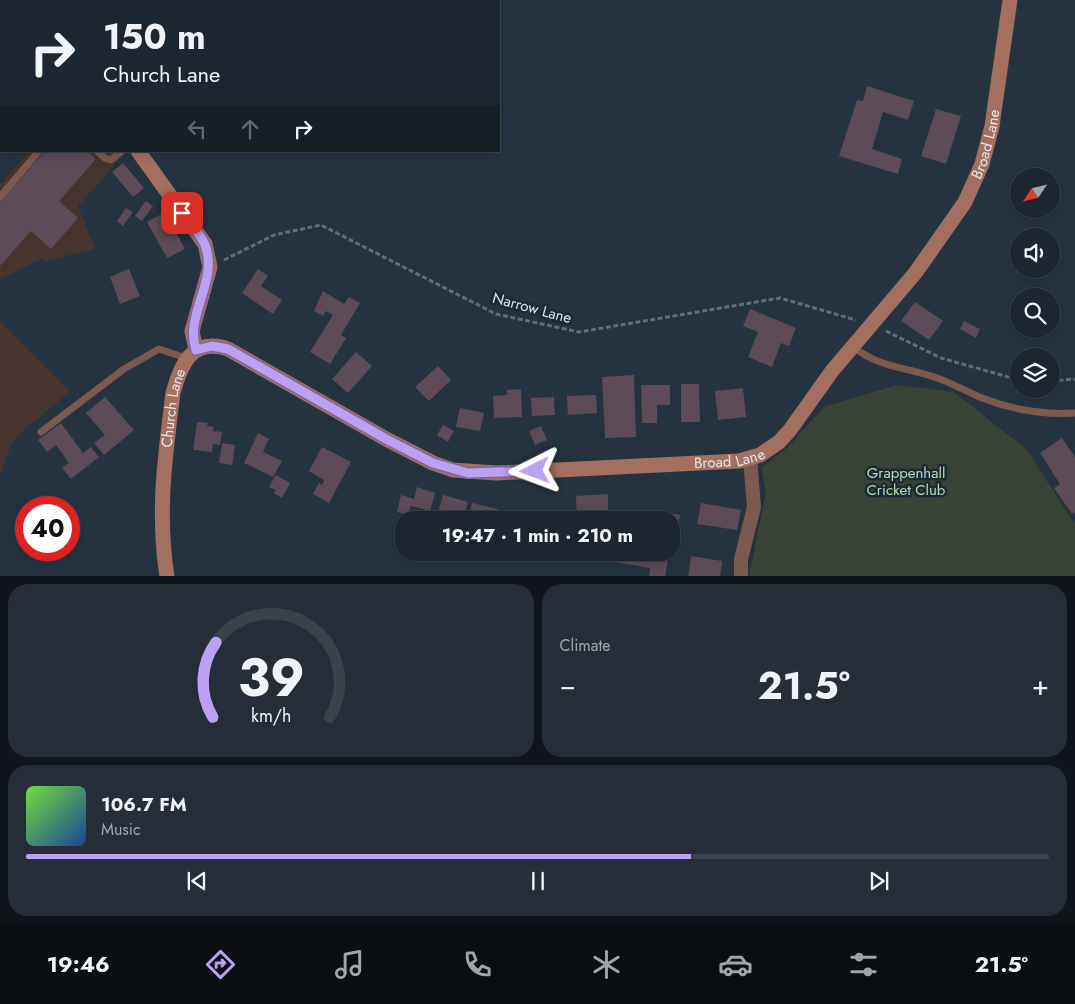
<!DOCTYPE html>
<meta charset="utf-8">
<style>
:root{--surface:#1c2630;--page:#252e38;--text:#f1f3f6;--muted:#a0a5ab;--line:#3a434c;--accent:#bca0f2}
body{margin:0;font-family:Jost,sans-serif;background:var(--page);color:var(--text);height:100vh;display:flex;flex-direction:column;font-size:19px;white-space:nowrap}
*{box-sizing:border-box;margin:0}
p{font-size:16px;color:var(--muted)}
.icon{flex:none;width:28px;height:28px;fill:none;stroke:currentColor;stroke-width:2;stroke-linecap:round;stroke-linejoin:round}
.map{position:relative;height:576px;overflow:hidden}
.sheet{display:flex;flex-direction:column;gap:8px;padding:8px;background:#0f151a;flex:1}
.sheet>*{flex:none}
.hud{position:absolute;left:0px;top:0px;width:500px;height:152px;box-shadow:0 2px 12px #0003,0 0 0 1px var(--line);background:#1c2630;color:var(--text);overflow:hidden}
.needle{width:32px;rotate:235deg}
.fabs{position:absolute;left:1010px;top:168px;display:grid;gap:10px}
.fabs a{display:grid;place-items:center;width:50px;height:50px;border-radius:50%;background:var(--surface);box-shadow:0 2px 12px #0003,0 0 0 1px var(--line);font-size:25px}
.speed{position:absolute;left:15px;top:496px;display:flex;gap:10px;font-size:25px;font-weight:700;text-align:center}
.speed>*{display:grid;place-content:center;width:65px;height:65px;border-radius:50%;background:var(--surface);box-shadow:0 2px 12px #0003,0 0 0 1px var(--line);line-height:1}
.speed .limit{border:8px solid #d22;background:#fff;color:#111}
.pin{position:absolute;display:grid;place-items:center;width:42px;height:42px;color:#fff;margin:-21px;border-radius:10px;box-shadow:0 2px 8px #0006}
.me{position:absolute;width:55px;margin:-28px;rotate:267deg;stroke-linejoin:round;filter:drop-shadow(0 0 4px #0008)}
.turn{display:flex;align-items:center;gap:18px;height:105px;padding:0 20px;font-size:22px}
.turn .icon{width:65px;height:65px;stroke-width:2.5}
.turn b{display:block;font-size:35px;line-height:42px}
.lanes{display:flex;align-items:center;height:48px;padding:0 20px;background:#0003;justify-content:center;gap:25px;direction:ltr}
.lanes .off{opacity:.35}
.big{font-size:38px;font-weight:700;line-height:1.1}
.sheet .card{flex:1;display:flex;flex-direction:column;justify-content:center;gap:8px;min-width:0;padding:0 18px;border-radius:20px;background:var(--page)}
.sheet .dial{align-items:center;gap:0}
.dial svg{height:130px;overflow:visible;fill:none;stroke:var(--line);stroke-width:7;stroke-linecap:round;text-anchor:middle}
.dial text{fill:var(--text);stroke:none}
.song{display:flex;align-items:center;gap:15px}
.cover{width:60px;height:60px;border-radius:8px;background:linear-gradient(135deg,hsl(100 70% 55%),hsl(220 70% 35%))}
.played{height:5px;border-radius:2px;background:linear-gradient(90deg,var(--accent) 65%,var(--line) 65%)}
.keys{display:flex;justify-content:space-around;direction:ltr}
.heat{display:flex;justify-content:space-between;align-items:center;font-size:28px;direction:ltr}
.sheet .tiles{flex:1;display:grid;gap:8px;grid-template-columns:1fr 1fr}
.card:last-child{grid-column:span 2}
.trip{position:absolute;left:395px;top:511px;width:285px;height:50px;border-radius:20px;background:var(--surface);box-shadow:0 2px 12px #0003,0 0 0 1px var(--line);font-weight:700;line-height:50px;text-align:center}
.dock{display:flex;height:80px;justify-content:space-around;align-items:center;background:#0b0f13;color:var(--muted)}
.dock .icon{width:35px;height:35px}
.dock .current{color:var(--accent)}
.dock b{font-size:22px;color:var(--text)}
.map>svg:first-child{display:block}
.education{fill:#47342e}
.green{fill:#394436}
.building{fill:#5d4b57}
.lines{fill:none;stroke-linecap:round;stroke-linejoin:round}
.path{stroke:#616d79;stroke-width:3;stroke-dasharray:5 2.5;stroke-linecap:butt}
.lane{stroke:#7b594f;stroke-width:7}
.street{stroke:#7b594f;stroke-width:14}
.secondary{stroke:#a36f5e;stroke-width:15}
.route-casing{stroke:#7a689d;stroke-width:12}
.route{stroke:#bca0f2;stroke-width:9}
.labels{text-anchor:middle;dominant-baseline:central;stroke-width:5;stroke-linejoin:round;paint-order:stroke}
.street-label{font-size:15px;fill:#dfe8f0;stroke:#1c2936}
.park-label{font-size:15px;fill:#b7ddad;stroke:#1c2936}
</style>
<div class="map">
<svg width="1075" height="577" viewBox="0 0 1075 577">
<rect width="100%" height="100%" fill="#253340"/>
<path class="education" d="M29 151H127L78 206 95 249 45 261 43 258 0 279V185Z
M0 321 70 391 17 436 9 450 0 476Z"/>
<path class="green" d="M897 385 954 392 1026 449 1075 524V576H749L766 492 761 468 788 447 824 407Z"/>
<path class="building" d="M867 86 914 101 908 120 883 112 872 149 902 159 898 174 839 156 857 100 863 101Z
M936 109 961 116 946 164 921 156Z
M45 151H87L96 159 59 201 78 218 51 249 31 231 0 266V202Z
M123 163 144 188 133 197 112 172Z
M146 201 153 206 142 221 135 216Z
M126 208 133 212 123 226 117 221Z
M165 212 185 249 167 258 147 222Z
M129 269 140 296 120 304 110 277Z
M258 269 268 276 261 286 282 300 273 314 242 293Z
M323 291 344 304 349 297 360 303 341 335 346 338 330 364 310 352 333 315 326 311 323 316 314 311Z
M915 302 943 321 929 340 901 321Z
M750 309 796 328 789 346 781 343 772 367 748 357 758 332 743 326Z
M964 321 980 329 976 338 960 329Z
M356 352 372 366 348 393 332 379Z
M438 366 451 380 429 401 415 387Z
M634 375 636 437 605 438 602 377Z
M681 384H699L700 422H681Z
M641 385H670V405H657V423H642Z
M743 388 746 417 718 420 715 391Z
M521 389 522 417 494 418 493 396 507 395V390Z
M596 395 597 413 568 415 567 396Z
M105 397 134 430 104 455 94 443 105 435 86 413Z
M554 397 555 415 532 416 531 398Z
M460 408 484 413 480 431 456 427Z
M197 422 208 423 207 426 214 427 213 431 222 432 220 445 213 444 212 452 193 450Z
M61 423 83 453 91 447 99 457 71 479 62 468 69 463 56 445 47 452 38 440Z
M443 425 454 431 448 442 437 435Z
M541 426 547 440 535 445 529 431Z
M258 433 269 439 263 452 282 461 273 477 244 463Z
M1062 438 1075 457V512L1072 514 1054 488 1060 484 1040 453Z
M222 443 235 445 232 465 219 463Z
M322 447 351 462 329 503 313 494 319 483 322 485 324 480 309 471Z
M276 475 290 483 282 498 274 493 276 490 269 487Z
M417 487 435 493 430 511 411 506 408 515 397 512 401 495 414 499Z
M608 494V510H600L601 520H577L576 496Z
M443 495 468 502 463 520 437 517Z
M472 503 498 509 495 520H468Z
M701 503 741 510 737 530 697 524Z
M668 513 680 515 677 534 671 533V520H667Z
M531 514H550V520H531Z
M507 552H527V561L506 560Z
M604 552H669L665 577H649L650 568 603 560Z
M691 556 722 561 720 577H688Z"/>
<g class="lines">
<path class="path" d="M224 260 274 235 321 225 496 314 579 332 780 298 856 320
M886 331 941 358 1019 380
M1051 381 1075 379"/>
<path class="lane" d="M149 1 150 0
M97 151 105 158 111 160 122 151
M0 197 39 151
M852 346C881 369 904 366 937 378 952 383 967 392 982 398 1013 410 1042 415 1075 413
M41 432 124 369 159 349 186 358"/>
<path class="street" d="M741 577V559L754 507 750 459"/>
<g class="secondary">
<path d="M0 42H1"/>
<path d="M138 151 205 244 210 267 192 331 196 350"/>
<path id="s1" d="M167 577C157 511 165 458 173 393 181 364 192 337 228 349L388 440 433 463 453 470 496 473 739 461 760 455 779 442 790 430 832 371 916 272 965 202 982 164 992 126 1010 0"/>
</g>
</g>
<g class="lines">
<defs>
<path id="route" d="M182 213C189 223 201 234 205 245 219 281 184 315 196 350L212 346 228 349 388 440 433 463 468 473 535 471"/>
</defs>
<use href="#route" class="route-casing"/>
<use href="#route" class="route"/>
</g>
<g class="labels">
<g class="street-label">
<text stroke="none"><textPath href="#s1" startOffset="1220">Broad Lane</textPath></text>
<text transform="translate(532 308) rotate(15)">Narrow Lane</text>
<text stroke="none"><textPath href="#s1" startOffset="170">Church Lane</textPath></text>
<text stroke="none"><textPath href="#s1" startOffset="800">Broad Lane</textPath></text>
</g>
<g class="park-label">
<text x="906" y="473">Grappenhall<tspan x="906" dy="17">Cricket Club</tspan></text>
</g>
</g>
</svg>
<div class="fabs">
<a><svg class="needle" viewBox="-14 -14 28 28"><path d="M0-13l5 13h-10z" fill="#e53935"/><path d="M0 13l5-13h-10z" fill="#a0a5ab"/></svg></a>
<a><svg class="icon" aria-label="sound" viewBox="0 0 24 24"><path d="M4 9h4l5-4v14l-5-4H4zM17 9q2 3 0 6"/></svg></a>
<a><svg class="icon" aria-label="search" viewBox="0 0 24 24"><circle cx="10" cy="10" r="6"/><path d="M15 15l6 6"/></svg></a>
<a><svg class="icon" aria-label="layers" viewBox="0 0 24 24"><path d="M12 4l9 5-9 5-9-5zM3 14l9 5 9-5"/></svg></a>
</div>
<div class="speed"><div class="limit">40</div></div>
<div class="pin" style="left:182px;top:213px;background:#d93025"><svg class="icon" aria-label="arrive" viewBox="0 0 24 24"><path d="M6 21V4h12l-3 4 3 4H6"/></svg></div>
<svg class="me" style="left:535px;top:471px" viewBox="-20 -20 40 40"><path d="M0-17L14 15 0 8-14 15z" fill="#bca0f2" stroke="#fff" stroke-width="4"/></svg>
<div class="trip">19:47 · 1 min · 210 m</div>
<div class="hud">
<div class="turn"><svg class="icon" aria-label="right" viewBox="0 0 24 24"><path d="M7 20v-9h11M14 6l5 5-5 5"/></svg><div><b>150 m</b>Church Lane</div></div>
<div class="lanes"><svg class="icon off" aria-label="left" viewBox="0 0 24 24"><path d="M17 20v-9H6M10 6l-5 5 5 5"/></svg><svg class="icon off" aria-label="ahead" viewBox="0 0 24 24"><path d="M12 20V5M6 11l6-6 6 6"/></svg><svg class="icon" aria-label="right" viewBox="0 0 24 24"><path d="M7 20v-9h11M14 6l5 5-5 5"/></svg></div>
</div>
</div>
<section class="sheet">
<div class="tiles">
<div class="card dial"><svg viewBox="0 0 100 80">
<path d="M14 69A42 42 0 1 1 86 69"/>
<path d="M14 69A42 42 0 0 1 16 23" stroke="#bca0f2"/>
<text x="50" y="56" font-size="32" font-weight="700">39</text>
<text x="50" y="72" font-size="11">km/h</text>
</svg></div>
<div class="card"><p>Climate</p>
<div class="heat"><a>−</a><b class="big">21.5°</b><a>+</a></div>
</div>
<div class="card">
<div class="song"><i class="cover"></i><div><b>106.7 FM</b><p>Music</p></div></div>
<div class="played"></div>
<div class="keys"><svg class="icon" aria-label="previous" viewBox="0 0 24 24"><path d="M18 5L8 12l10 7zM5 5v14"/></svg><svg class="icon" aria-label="pause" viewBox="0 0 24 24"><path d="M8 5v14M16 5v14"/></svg><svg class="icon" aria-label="next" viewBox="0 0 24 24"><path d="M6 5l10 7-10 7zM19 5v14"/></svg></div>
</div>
</div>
</section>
<nav class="dock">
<b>19:46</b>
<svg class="icon current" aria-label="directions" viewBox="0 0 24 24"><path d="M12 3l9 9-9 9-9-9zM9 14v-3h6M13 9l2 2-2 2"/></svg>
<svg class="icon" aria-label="music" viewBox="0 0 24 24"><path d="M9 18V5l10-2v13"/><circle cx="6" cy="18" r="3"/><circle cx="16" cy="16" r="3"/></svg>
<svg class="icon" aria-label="phone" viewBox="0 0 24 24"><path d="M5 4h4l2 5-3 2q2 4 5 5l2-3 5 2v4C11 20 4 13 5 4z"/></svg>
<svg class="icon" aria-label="climate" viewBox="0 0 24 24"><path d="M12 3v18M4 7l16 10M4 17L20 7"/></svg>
<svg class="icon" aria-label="car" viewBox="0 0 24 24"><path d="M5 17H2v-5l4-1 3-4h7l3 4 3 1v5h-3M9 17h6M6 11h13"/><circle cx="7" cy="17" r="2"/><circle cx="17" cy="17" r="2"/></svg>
<svg class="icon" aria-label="filters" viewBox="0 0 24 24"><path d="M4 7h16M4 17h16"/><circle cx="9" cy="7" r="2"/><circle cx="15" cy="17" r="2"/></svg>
<b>21.5°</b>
</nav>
